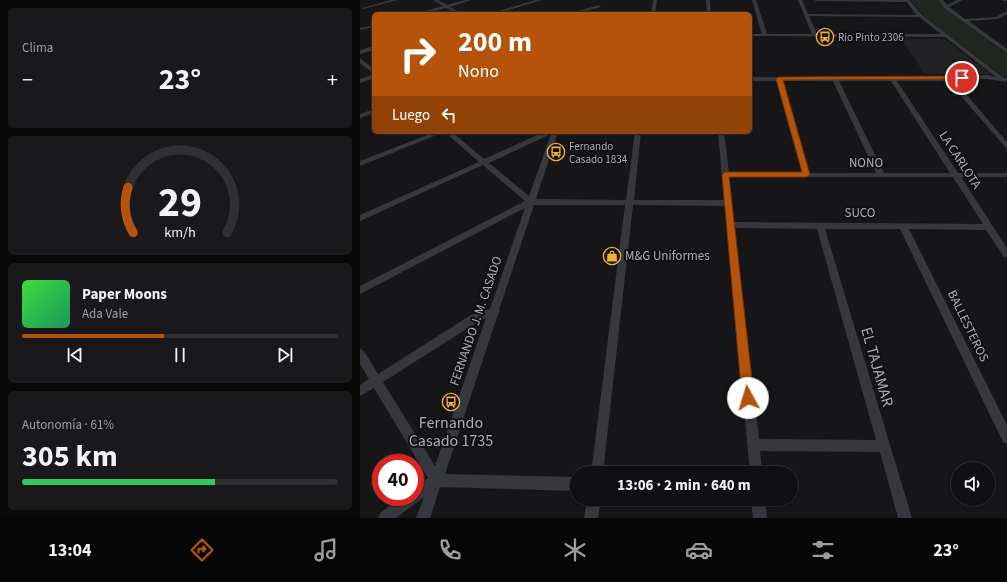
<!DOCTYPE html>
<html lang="es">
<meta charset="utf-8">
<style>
:root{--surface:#101012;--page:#19191b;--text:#f1f3f6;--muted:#9c9d9f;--line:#303032;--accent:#b45309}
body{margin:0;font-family:"Source Sans 3",sans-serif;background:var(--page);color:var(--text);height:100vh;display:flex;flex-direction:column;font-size:15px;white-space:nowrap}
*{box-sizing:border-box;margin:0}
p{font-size:13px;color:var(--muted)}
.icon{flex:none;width:22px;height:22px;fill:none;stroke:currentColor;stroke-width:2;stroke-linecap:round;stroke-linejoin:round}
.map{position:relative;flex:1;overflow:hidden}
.sheet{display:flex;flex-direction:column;gap:8px;padding:8px;background:#09090a;width:360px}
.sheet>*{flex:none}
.guide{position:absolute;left:12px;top:12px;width:380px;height:122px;border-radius:6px;box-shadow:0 1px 3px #0004,0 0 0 1px var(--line);background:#b45309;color:#fff;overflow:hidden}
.buttons{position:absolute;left:591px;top:462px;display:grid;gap:8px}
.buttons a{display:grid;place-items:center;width:44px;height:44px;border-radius:50%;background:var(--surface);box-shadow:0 1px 3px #0004,0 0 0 1px var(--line);font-size:20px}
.speed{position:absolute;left:12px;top:454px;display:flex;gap:8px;font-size:20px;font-weight:700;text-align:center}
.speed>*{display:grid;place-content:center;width:52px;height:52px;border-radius:50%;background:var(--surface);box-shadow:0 1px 3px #0004,0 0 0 1px var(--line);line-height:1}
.speed .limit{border:6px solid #d22;background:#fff;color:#111}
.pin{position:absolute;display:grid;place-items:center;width:34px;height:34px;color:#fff;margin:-17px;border:2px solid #fff;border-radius:50%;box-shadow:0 1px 4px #0007}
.me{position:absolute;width:44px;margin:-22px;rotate:354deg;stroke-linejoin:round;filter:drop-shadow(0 0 3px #0008)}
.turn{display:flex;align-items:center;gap:14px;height:84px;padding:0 20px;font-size:18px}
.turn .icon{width:52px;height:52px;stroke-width:2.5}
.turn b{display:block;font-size:28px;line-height:34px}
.then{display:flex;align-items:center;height:38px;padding:0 20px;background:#0003;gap:8px;font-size:15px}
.big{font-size:30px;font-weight:700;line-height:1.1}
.sheet .tile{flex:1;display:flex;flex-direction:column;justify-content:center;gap:6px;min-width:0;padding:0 14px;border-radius:6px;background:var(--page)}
.sheet .dial{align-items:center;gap:0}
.dial svg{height:104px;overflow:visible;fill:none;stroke:var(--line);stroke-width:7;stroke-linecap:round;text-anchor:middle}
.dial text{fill:var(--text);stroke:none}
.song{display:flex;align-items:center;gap:12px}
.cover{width:48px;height:48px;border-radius:6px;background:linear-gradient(135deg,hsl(120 70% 55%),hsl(150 70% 35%))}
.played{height:4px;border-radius:2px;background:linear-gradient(90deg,var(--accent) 45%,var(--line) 45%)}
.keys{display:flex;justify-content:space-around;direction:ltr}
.heat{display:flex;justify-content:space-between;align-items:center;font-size:22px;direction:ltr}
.charge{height:6px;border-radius:3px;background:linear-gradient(90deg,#34c759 61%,var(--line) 0)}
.trip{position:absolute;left:210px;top:466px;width:228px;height:40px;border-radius:20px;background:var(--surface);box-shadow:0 1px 3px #0004,0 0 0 1px var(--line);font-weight:700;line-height:40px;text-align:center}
.dock{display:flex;height:64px;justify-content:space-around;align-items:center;background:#060607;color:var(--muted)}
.dock .icon{width:28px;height:28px}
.dock .current{color:var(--accent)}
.dock b{font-size:18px;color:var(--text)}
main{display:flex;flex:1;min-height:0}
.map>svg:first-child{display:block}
.built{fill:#222225}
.green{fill:#1e261f}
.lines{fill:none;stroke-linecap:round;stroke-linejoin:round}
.minor{fill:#37383d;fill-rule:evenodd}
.route{fill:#b45309;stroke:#753606}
.labels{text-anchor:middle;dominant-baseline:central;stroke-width:4;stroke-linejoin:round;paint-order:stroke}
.far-poi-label{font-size:11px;fill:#a8adb8;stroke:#111113;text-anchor:start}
.street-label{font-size:13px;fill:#a8adb8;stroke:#111113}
.poi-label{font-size:13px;fill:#a8adb8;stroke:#111113;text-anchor:start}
.near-street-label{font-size:16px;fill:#a8adb8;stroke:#111113}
.near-poi-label{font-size:16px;fill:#a8adb8;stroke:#111113}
</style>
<main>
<section class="sheet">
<div class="tile"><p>Clima</p>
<div class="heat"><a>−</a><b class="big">23°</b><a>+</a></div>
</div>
<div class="tile dial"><svg viewBox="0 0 100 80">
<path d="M14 69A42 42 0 1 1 86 69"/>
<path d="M14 69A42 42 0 0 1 10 34" stroke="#b45309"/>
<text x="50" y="56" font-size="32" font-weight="700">29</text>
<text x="50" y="72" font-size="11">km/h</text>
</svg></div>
<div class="tile">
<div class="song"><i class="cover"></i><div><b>Paper Moons</b><p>Ada Vale</p></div></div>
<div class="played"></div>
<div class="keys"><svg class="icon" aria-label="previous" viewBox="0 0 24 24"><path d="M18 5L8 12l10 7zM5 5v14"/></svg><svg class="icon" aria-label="pause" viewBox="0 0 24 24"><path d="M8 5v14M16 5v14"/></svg><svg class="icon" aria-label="next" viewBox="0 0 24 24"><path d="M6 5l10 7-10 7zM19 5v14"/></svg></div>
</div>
<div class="tile"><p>Autonomía · 61%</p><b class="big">305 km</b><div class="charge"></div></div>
</section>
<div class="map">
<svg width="647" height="518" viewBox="0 0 647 518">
<rect width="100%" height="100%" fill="#161618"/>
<path class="built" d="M541 39H584L631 74H565Z"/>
<path class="green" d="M550 0H579L647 54V78L643 76 566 18Z"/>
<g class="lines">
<path class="minor" d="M31 0H38L4 9 2 8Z
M73 0H78L87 5 105 0H112L90 7 103 14H98L86 8 62 14H55L83 6Z
M175 0H182L136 14H129Z
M293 0H297L295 14H291Z
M346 0H350L351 14H347Z
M392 0H396L407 34H452L438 0H442L448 14 556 15 547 2 456 1 454 0H549L562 15 644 78H647V82L627 79 594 80 647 142V148L645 147 588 81H537L598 173H647V177H601L647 248V258L644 257 626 230 549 229 647 425V444L643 442 540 229H465L552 518H538L520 452 400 451 402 473H390L365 206 273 205 243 473H231L265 205H174L139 310 140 311 138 314 85 474 217 477V491L80 487 70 518H56L64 497 36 518H18L20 513 41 497H55V487L68 478 14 388 0 396V385L9 379 0 364V349L4 351 18 374 111 315 130 309 165 208 0 294V286L165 201 123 165 0 221V215L119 162 85 132H92L124 159 184 132H198L176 199 266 200 275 132H281L274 200H364L358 132H364L369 173H443L417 81H390V77H590L627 75 636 77 585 37 390 36V34H402ZM449 16 559 17 581 34H457ZM422 81H473L516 173H450ZM479 81H531L590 173H524ZM191 134 169 196 129 163ZM369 177H593L623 224 374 222ZM375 228 457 229 516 440 399 439ZM126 318 75 466 23 382 119 321Z
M579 0H583L587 5 597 0H603L589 7 605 19 636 17 647 11V14L637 19 609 21 647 49V53L584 8Z
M643 0H647V1H643Z
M239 5 241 7 215 14H208Z
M14 25V27L0 30V28Z
M14 46V50L0 54V50Z
M0 58 14 69V74L0 63Z
M14 74V78L0 83V79Z
M14 109V113L0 118V114Z
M75 132H84L0 166V161Z
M227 499H241L238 518H224Z
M391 499H405L407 518H393Z"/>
</g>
<path class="route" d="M602 76 605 78 604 79 423 80 450 175 447 177H369L394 398 392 401 388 403 384 401 382 398 362 175 365 172H442L416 79 419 77Z"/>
<defs>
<symbol id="bus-ring" viewBox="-11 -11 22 22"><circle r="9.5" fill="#111113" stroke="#f2b134" stroke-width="1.5"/><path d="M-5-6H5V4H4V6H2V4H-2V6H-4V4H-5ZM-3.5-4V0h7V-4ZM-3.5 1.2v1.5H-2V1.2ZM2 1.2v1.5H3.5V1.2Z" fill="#f2b134"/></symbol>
<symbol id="shop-ring" viewBox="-11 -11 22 22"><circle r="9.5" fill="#111113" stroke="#f2b134" stroke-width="1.5"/><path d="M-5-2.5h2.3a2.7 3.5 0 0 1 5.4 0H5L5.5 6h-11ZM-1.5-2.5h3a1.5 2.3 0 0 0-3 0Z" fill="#f2b134"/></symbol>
</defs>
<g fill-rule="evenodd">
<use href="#bus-ring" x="455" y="27" width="20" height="20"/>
<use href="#bus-ring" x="186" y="142" width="20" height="20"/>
<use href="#shop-ring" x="242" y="246" width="20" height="20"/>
<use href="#bus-ring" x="81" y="392" width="20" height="20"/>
</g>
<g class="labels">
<g class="far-poi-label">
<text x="478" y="37">Rio Pinto 2306</text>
<text x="209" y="146">Fernando<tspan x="209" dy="13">Casado 1834</tspan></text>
</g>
<g class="street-label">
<text transform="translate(600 160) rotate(57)">LA CARLOTA</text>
<text x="506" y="163">NONO</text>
<text x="500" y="213">SUCO</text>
<text transform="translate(116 321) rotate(-71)">FERNANDO J. M. CASADO</text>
<text transform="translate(608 326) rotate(64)">BALLESTEROS</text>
</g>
<g class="poi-label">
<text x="265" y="256">M&amp;G Uniformes</text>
</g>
<g class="near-street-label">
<text transform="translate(517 367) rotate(74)">EL TAJAMAR</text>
</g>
<g class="near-poi-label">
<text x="91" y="423">Fernando<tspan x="91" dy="18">Casado 1735</tspan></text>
</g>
</g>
</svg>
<div class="buttons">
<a><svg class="icon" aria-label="sound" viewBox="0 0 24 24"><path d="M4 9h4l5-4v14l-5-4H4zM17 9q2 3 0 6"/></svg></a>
</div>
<div class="speed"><div class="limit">40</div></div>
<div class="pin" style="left:602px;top:78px;background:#d93025"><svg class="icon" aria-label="arrive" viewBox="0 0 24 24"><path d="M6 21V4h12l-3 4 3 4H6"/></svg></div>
<svg class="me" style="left:388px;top:398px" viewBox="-20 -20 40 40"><circle r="19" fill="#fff"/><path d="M0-13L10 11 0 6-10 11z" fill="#b45309"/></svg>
<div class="trip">13:06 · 2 min · 640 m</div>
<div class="guide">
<div class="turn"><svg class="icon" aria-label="right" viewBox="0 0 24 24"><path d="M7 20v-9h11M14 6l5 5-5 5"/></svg><div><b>200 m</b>Nono</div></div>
<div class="then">Luego<svg class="icon" aria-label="left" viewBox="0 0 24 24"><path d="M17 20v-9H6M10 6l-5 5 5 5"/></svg></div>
</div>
</div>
</main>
<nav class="dock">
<b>13:04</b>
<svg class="icon current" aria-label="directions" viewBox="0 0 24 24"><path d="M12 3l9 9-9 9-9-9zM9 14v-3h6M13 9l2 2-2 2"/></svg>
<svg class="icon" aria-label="music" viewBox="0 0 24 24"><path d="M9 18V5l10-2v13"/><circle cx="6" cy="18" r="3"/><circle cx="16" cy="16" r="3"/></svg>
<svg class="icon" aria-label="phone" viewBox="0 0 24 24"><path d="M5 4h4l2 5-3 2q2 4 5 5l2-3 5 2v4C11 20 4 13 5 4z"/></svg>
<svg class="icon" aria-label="climate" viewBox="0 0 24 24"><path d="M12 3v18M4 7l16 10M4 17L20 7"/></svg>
<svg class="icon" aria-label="car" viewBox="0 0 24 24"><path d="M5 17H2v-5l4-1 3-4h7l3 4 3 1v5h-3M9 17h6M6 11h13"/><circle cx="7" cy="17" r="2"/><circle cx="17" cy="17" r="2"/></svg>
<svg class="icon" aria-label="filters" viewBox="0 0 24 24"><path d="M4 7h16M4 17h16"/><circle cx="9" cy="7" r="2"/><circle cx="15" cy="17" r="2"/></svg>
<b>23°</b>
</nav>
